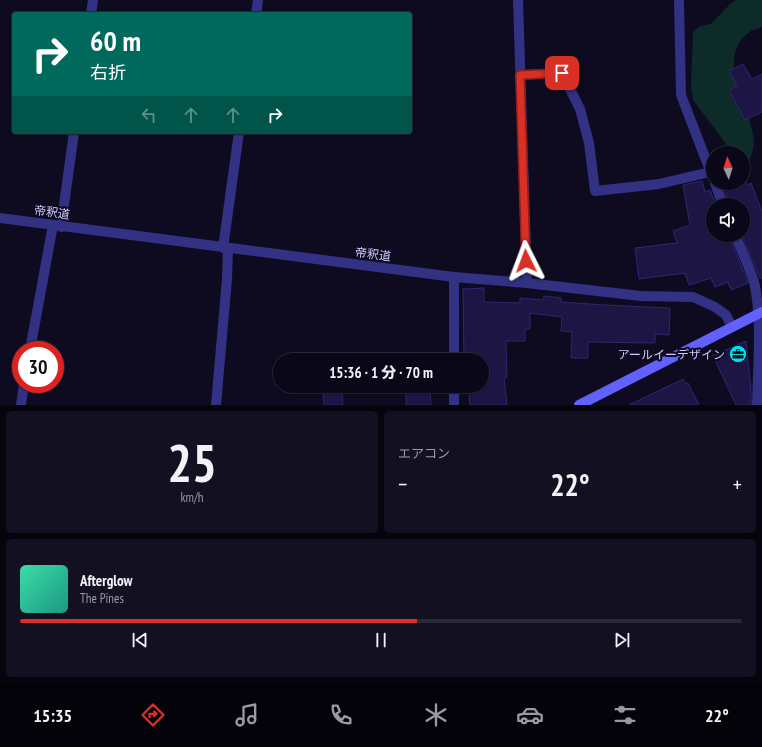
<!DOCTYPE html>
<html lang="ja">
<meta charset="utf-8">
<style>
:root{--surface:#0a0818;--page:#131121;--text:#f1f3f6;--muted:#999aa2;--line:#2a2937;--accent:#d93025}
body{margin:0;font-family:"PT Sans Narrow","Noto Sans JP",sans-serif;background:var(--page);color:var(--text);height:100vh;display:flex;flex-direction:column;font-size:15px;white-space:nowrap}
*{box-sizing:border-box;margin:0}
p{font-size:13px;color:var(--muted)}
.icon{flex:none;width:22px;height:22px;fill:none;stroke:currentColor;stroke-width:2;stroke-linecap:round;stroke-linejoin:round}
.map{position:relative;height:405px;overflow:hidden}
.drawer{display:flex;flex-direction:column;gap:6px;padding:6px;background:#06040d;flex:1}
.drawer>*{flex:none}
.guide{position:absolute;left:12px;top:12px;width:400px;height:122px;border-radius:4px;box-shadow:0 1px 3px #0004,0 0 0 1px var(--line);background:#00695c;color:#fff;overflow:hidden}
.needle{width:26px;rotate:356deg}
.fabs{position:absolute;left:706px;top:146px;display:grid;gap:8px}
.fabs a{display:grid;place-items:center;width:44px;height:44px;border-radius:50%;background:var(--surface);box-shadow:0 1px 3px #0004,0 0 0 1px var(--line);font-size:20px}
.speed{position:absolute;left:12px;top:341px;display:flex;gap:8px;font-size:20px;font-weight:700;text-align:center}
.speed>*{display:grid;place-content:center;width:52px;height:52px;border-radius:50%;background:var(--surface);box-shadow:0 1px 3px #0004,0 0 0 1px var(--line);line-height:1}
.speed .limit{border:6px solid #d22;background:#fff;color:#111}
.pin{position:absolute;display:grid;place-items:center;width:34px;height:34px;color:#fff;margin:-17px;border-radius:8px;box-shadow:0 2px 6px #0006}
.me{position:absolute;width:44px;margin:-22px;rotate:357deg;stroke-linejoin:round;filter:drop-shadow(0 0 3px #0008)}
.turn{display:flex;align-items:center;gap:14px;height:84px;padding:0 12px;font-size:18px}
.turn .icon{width:52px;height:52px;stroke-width:2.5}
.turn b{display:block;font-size:28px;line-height:34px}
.lanes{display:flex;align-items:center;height:38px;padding:0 12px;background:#0003;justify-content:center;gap:20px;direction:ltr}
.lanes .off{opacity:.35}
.big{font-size:30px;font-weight:800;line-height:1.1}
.drawer .widget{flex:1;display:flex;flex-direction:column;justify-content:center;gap:6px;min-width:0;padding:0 14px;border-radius:6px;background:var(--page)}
.drawer .dial{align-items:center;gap:0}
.dial b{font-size:52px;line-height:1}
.song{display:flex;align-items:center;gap:12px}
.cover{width:48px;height:48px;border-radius:6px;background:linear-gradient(135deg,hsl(160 70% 55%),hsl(170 70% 35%))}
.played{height:4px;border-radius:2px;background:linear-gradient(90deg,var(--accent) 55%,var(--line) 55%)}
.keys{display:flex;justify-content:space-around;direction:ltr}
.heat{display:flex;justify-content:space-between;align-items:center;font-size:22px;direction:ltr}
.drawer .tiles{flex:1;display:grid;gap:6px;grid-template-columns:1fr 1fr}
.widget:last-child{grid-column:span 2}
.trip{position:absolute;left:273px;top:353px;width:216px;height:40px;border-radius:20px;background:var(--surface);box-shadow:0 1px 3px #0004,0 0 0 1px var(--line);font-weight:800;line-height:40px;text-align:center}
.tab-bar{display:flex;height:64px;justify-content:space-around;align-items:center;background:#04030a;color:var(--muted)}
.tab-bar .icon{width:28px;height:28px}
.tab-bar .active{color:var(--accent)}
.tab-bar b{font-size:18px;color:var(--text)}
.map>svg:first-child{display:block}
.green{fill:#0d2b29}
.building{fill:#1d1543;stroke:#322571}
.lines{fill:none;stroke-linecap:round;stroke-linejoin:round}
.service{stroke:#333184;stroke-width:10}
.minor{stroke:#333184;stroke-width:10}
.secondary{stroke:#6261ff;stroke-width:10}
.route-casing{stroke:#8d1f18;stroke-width:10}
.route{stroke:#d93025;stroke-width:7}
.labels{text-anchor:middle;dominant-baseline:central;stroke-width:4;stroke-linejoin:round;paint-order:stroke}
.street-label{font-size:12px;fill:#cfcaff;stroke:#0e0b20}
.poi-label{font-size:12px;fill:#cfcaff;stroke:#0e0b20;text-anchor:end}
</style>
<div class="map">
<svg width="762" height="405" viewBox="0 0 762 405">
<rect width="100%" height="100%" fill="#0e0b20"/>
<path class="green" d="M736 0H762V27C757 29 751 30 748 33 724 51 736 87 745 110 748 118 752 126 753 134 755 144 753 152 749 160L743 162V153H733L693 100 691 85 693 32 700 26 711 24 729 5Z"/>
<path class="building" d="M743 64 752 79 762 74V112L745 120 729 90 737 86 729 71Z
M744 177 747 185 751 183 762 212V278L760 279 742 235 743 205H729L723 185 729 183H743Z
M702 181 705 192 710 190 716 205H713V235H729L748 283 731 290 728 282 715 287 711 278 689 285 685 273 639 279 635 248 677 243 673 231 690 225 683 185Z
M484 288V302L520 303V298L543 300 544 296 561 298V302L605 305 670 308 669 335 655 334V343L588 342V358H571L572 332 561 331 562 317 530 313V329H525V341H506L507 378H504L507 405H470L468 386H482V360H464L463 289Z
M746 341 751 390V405H736L713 356Z
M683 379 686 384 688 383 699 405H629Z
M322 386H341L343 405H324Z
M406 388H430L431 405H406Z"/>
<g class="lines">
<path class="service" d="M520 75 562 73 580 109 589 143 595 191 659 184 710 172"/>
<path class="minor" d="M518 0 527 283
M679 0 681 95 713 178
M91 14 93 0
M256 14 258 0
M715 183 723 205
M0 218 454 277 527 283 641 296 693 297 715 307 726 315 732 327
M61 227 74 132
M735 235C742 251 751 270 755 286 762 324 758 366 757 405
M223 248 239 132
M454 277V360
M30 350 53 225
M454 386V405
M21 405 24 384
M216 405 227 279 228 248"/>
<path class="secondary" d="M579 405 762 312"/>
</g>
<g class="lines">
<defs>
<path id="route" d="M526 261 520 75 562 73"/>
</defs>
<use href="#route" class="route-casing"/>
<use href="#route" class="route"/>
</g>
<defs>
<symbol id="office-disc" viewBox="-11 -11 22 22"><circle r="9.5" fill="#00e1f5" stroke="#0e0b20"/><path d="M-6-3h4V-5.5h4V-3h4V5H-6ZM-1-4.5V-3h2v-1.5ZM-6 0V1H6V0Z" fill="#111"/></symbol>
</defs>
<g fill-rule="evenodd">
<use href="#office-disc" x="728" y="344" width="20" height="20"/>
</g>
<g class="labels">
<g class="street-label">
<text transform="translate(52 212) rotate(8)">帝釈道</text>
<text transform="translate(373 254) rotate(7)">帝釈道</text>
</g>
<g class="poi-label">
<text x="725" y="354">アールイーデザイン</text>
</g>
</g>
</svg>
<div class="fabs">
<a><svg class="needle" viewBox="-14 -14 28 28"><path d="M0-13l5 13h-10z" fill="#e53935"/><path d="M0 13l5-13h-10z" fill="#999aa2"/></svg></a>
<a><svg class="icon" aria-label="sound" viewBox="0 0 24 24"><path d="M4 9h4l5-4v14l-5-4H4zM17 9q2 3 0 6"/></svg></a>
</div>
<div class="speed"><div class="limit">30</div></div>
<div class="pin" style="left:562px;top:73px;background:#d93025"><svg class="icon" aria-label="arrive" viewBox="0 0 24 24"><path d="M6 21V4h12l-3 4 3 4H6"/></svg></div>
<svg class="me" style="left:526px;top:261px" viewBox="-20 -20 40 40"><path d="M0-17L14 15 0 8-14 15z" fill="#d93025" stroke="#fff" stroke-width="4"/></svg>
<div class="trip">15:36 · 1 分 · 70 m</div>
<div class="guide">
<div class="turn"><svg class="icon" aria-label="right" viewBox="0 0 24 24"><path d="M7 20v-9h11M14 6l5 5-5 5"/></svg><div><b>60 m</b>右折</div></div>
<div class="lanes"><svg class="icon off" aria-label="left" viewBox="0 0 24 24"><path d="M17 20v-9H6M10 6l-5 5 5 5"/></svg><svg class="icon off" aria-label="ahead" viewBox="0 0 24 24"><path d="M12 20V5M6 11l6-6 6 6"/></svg><svg class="icon off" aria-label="ahead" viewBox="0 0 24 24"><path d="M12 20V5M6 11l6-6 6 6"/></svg><svg class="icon" aria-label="right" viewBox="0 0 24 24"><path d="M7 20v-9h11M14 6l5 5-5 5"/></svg></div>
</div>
</div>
<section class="drawer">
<div class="tiles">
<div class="widget dial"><b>25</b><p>km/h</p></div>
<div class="widget"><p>エアコン</p>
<div class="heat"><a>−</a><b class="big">22°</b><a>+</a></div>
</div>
<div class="widget">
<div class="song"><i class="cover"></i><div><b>Afterglow</b><p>The Pines</p></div></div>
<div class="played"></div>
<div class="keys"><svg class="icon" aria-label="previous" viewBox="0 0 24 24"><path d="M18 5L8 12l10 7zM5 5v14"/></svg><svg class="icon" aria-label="pause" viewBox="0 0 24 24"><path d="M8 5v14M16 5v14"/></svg><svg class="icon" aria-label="next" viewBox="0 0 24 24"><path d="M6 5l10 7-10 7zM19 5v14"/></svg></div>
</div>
</div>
</section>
<nav class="tab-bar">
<b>15:35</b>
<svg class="icon active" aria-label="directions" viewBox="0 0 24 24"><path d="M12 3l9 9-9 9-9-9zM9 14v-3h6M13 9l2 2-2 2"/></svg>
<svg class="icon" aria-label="music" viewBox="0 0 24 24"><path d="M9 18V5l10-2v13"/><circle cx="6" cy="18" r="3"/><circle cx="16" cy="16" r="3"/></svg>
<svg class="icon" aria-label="phone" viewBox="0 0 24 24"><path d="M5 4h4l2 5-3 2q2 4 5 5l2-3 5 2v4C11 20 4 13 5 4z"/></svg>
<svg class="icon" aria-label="climate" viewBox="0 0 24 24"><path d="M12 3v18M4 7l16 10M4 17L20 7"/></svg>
<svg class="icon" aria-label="car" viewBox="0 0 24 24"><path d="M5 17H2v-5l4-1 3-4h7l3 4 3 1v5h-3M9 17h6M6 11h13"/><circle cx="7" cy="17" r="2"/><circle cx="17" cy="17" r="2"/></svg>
<svg class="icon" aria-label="filters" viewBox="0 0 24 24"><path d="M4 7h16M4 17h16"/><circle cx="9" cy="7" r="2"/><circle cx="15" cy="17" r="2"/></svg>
<b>22°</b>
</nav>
